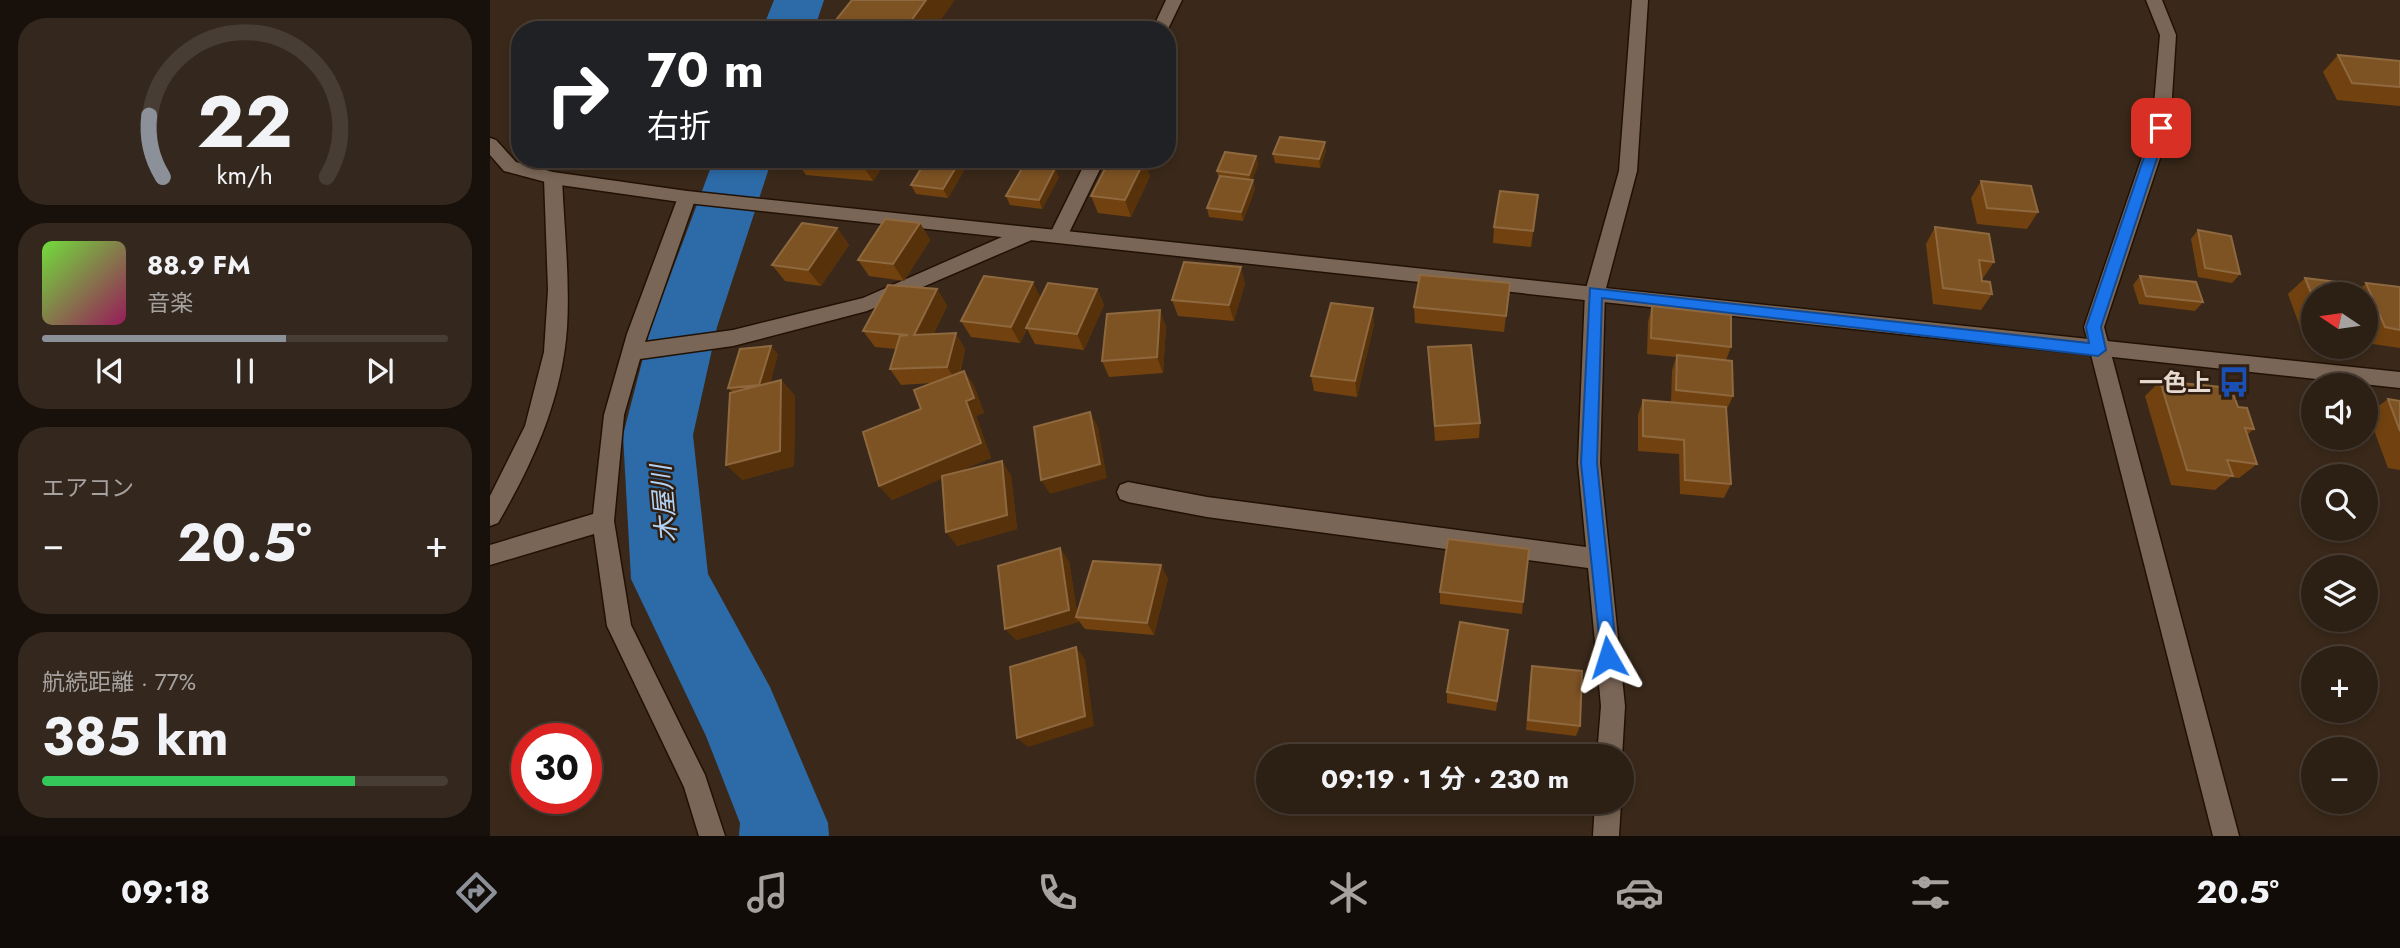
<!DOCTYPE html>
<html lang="ja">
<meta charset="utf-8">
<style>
:root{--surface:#2c1f14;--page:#34271d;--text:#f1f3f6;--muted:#a6a2a0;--line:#483d34;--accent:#8c9099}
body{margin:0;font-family:Jost,"Noto Sans JP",sans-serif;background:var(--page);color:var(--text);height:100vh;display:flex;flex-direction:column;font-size:26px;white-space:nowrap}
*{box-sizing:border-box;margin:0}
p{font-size:23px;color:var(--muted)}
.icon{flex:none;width:38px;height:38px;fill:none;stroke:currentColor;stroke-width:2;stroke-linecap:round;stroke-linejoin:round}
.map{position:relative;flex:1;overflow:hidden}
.panel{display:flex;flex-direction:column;gap:18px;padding:18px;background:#18110b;width:490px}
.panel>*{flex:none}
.guide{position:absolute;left:21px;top:21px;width:665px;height:147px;border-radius:28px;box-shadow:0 4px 10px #0003,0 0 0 2px var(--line);background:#202124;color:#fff;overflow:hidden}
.needle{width:46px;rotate:283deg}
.buttons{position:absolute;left:1811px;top:282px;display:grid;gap:14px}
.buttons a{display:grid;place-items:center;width:77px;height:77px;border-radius:50%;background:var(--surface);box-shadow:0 4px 10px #0003,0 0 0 2px var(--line);font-size:35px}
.speed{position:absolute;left:21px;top:723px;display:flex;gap:14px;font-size:35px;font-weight:700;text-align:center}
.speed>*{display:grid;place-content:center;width:91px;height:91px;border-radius:50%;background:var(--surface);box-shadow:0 4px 10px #0003,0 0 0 2px var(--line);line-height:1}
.speed .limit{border:10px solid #d22;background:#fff;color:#111}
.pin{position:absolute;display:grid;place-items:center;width:60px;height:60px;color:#fff;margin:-30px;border-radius:14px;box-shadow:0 4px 10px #0006}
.me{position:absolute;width:77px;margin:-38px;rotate:354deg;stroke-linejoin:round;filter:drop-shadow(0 0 5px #0008)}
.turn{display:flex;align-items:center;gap:24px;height:147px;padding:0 21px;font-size:32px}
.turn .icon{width:91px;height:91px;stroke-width:2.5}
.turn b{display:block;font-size:49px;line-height:60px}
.big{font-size:52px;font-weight:700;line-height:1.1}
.panel .tile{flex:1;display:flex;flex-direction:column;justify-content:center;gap:10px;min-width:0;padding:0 24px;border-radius:28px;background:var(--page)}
.panel .dial{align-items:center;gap:0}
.dial svg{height:182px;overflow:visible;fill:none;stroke:var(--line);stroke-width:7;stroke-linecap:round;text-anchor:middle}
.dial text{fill:var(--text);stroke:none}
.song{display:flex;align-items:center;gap:21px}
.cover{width:84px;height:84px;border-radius:10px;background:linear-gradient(135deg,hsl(100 70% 55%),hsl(330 70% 35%))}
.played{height:7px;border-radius:4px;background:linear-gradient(90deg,var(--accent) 60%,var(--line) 60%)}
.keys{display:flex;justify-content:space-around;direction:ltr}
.heat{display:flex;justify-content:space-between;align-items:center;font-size:38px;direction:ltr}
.charge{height:10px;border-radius:5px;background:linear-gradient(90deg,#34c759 77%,var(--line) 0)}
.trip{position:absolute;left:766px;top:744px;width:378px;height:70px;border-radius:35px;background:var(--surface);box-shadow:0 4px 10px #0003,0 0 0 2px var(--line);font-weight:700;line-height:70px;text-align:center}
.tabs{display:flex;height:112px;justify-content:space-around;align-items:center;background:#120c08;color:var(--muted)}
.tabs .icon{width:49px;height:49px}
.tabs .selected{color:var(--accent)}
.tabs b{font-size:32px;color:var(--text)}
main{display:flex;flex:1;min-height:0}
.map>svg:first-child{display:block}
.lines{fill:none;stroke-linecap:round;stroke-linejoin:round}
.river{fill:#2c6ba8;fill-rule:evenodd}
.minor-casing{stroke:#211104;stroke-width:3}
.tertiary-casing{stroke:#211104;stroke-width:3}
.minor{fill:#7a6656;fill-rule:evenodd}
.tertiary{fill:#7a6656;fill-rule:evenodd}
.wall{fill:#71420f}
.shaded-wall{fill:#56310a}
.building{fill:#7d5324;stroke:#8e683f;stroke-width:2}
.route{fill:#1a73e8;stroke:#114b97;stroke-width:2}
.labels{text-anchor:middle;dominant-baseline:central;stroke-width:5;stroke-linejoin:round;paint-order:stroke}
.poi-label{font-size:24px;font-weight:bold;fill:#e6dad1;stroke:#301f11;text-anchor:end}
.water-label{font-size:26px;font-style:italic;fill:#b3d2f4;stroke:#301f11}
</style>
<main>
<section class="panel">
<div class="tile dial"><svg viewBox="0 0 100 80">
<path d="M14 69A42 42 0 1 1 86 69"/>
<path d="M14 69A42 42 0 0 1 8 42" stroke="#8c9099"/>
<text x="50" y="56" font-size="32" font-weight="700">22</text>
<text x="50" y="72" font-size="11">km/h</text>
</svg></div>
<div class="tile">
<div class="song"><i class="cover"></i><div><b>88.9 FM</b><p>音楽</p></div></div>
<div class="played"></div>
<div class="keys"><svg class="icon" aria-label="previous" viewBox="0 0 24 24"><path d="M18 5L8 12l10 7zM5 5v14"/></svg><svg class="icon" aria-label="pause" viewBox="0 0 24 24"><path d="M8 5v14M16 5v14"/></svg><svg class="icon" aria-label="next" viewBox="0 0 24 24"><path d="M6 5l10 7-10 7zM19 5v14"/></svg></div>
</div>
<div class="tile"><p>エアコン</p>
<div class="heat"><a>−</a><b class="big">20.5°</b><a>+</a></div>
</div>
<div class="tile"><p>航続距離 · 77%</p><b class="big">385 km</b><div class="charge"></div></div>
</section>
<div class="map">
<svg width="1910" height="836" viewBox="0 0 1910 836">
<rect width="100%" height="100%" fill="#3a291a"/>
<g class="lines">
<path class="river" d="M284 0H334L324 30H272Z
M224 159H282L227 327 203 435 218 574 280 687 338 823 339 836H249L250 823 216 736 141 579 133 435 161 327Z"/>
<defs>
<path id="minor" d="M676 0H692L677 31 662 30Z
M1142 0H1158L1147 171 1115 292 1110 463 1135 706 1132 757 1107 756 1111 706 1098 568 717 517 638 502 630 499 627 492 630 485 638 482 717 497 1096 547 1088 463 1095 292 1129 171Z
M1656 0H1672L1686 35 1680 128 1614 327 1749 836H1723L1594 327 1662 128 1670 35Z
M597 159H615L575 241H561L559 236Z
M63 172 72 178C74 228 80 278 77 328 72 399 43 463 8 523L0 526V496L35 426 54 352 58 290 54 178Z
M197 191 206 197 155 342 243 330 373 298 530 229H544L546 234 544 239 377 311 243 346 150 359 134 415 124 521 141 625 215 775 235 836H209L194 787 117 626 104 534 0 565V545L103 514 114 415 137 334 188 197Z
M1105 802H1131L1129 836H1103Z"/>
<path id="tertiary" d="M0 138 6 140 26 162 63 172 197 191 1910 372V388L197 203 63 184 14 171 0 155Z"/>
</defs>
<use href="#minor" class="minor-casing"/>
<use href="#tertiary" class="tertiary-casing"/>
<use href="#minor" class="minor"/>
<use href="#tertiary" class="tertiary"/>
</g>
<path class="wall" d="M1848 55 1910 61V106L1847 100 1833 72Z
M836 151 830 168 785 163 783 154Z
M766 156 768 165 762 180 765 189 753 221 719 217 717 208 729 179 727 171Z
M305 159H397L383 181 316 175Z
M476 167 458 198 426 194 421 185Z
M660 176 641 217 608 213 601 196Z
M569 177 552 209 520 205 516 196Z
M1491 181 1548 212 1537 229 1487 224 1481 198Z
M1046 212 1041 247 1003 243 1004 227Z
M430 223 440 240 414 281 379 276 368 260Z
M1445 227 1504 262 1493 278H1492V281L1502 294 1491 310 1443 304 1436 244Z
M347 228 359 245 331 286 295 281 282 265Z
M1708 230 1750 274 1742 283 1708 277 1701 239Z
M1650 276 1713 302 1705 311 1649 304 1643 285Z
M1815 278 1824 294V339L1814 338 1798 294Z
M755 283 744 321 688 316 682 300Z
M1020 283 1014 332 925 323 924 307Z
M1876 283 1910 287V348L1876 343V294H1865Z
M447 289 457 306 443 335 475 349 470 373 474 371 484 386 494 413 486 416 501 458 464 473 521 475 527 529 467 546 452 478 402 500 389 486 431 409 442 383 411 385 400 369 406 349 385 347 373 331Z
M607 289 614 305 594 350 545 344 537 329 530 343 481 337 471 321 551 298Z
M1162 306 1241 347 1236 360 1243 396 1236 411 1241 484 1234 498 1190 494 1189 454 1148 451V415L1153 400 1181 402 1182 371 1186 357 1157 354 1158 322Z
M884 324 867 397 824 391 821 376Z
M676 326 673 373 619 377 612 361Z
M938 347 990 423 989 438 945 441Z
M288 354 280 383 291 380 305 396 304 466 252 480 242 392 238 388Z
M1670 381 1748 407 1764 429 1757 435 1767 464 1749 478 1741 477 1725 490 1681 485 1655 396Z
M1898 399 1910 401V470L1898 468 1878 414Z
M579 561 587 613 678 578 664 635 595 629 588 620V622L526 640Z
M950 592 1033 602 1032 614 950 604Z
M1018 630 1006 711 957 703V692Z
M1042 666 1090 726 1086 736 1036 730 1040 677Z"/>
<path class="shaded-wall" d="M436 0H465L444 30H420L418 25Z
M835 142 836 151 830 168 829 159Z
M766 156 768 165 761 184 759 175Z
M376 159H397L383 181 372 164Z
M471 159H473L476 167 458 198 453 189Z
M655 159 660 176 641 217 635 200Z
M565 168 569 177 552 209 549 200Z
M763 180 765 189 753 221 751 212Z
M430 223 440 240 414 281 403 264Z
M347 228 359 245 331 286 318 270Z
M751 267 755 283 744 321 739 305Z
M543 282 551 298 530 343 521 327Z
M447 289 457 306 435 351 424 335Z
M607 289 614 305 594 350 587 334Z
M883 308 884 324 867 397 865 381Z
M670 310 676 326 673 373 667 357Z
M466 333 475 349 467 382 457 367Z
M281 346 288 354 277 393 269 385Z
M474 371 484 386 494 413 486 416 501 458 402 500 389 486 476 401Z
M291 380 305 396 304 466 252 480 236 465Z
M600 412 608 427 617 478 560 494 551 480Z
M512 461 521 475 527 529 467 546 456 532Z
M570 548 579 561 588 617H586L588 622 526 640 515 629Z
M671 565 678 578 664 635 657 623Z
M586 647 595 659 604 726 538 747 527 738Z"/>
<path class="building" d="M362 0H436L418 25 424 26 421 30H338Z
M1848 55 1910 61V87L1862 83Z
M790 137 835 142 829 159 783 154Z
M735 152 766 156 759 175 727 171Z
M319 159H376L372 164Z
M437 159H471L453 189 421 185Z
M620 159H655L635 200 601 196Z
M534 165 565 168 549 200 516 196Z
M730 176 763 180 751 212 717 208Z
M1491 181 1541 186 1548 212 1497 208Z
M1010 191 1048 195 1043 231 1004 227Z
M395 219 430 223 403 264 368 260Z
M312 223 347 228 318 270 282 265Z
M1445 227 1499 234 1504 262 1489 260 1492 281 1500 282 1502 294 1453 288Z
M1708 230 1741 236 1750 274 1715 268Z
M694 262 751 267 739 305 682 300Z
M930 275 1020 283 1016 316 924 307Z
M494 276 543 282 521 327 471 321Z
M1650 276 1706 282 1713 302 1656 296Z
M1815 278 1855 283 1860 294H1824V300Z
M558 283 607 289 587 334 536 328Z
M1876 283 1910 287V330L1895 327Z
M398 285 447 289 424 335 466 333 457 367 400 369 410 336 418 335 373 331Z
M841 303 883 308 865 381 821 376Z
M1162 306 1241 315V347L1161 338Z
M670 310 667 357 612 361 617 314Z
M981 345 990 423 945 426 938 347Z
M281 346 269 385 238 388 250 349Z
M1187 355 1242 361 1243 396 1186 390Z
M474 371 484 398 476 401 491 443 389 486 373 432 431 409 424 390Z
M291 380 290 451 236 465 240 393Z
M1670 381 1741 388 1748 407 1757 408 1764 429 1755 428 1767 464 1737 460 1743 476 1697 470Z
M1898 399 1910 401V431Z
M1153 400 1236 407 1241 484 1195 480 1194 440 1153 436Z
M600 412 610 464 551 480 544 427Z
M512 461 517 515 456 532 452 476Z
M958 539 1039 549 1033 602 950 592Z
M570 548 579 610 515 629 508 566Z
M603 561 671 565 657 623 586 617Z
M970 622 1018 630 1007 701 957 692Z
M586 647 595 716 527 738 520 667Z
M1042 666 1092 671 1090 726 1038 720Z"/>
<path class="route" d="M1671 124 1677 128 1611 327 1616 350 1608 356 1112 298 1107 463 1127 657 1125 664 1118 666 1112 664 1091 463 1100 288 1599 343 1596 327 1664 128Z"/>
<defs>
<symbol id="bus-bare" viewBox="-9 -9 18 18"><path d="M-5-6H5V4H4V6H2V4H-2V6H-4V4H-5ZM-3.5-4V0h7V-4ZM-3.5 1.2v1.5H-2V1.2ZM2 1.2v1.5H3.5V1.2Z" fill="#1a4fb4" stroke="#301f11" stroke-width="2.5" paint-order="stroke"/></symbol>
</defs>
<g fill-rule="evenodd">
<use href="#bus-bare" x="1722" y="360" width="44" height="44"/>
</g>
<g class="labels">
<g class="poi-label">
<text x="1721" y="382">一色上</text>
</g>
<g class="water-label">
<text transform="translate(174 504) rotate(-95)">木屋川</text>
</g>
</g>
</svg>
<div class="buttons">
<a><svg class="needle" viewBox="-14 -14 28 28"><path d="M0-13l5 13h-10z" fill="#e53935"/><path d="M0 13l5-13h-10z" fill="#a6a2a0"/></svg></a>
<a><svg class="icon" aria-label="sound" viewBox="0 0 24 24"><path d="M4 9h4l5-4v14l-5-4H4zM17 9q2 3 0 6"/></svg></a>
<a><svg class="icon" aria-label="search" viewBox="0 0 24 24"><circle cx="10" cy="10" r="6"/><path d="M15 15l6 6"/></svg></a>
<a><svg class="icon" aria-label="layers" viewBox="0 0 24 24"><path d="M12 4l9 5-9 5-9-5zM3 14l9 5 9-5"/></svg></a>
<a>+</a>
<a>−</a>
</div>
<div class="speed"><div class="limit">30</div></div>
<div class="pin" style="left:1671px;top:128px;background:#d93025"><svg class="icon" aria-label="arrive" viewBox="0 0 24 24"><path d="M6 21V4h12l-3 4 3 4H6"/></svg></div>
<svg class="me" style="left:1118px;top:657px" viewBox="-20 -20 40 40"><path d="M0-17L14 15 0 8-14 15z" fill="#1a73e8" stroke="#fff" stroke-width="4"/></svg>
<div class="trip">09:19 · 1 分 · 230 m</div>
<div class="guide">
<div class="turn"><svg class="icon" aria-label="right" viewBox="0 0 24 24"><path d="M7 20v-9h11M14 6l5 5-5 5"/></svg><div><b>70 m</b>右折</div></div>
</div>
</div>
</main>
<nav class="tabs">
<b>09:18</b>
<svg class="icon selected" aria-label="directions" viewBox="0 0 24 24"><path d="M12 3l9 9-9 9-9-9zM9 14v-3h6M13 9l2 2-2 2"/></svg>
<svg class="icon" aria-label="music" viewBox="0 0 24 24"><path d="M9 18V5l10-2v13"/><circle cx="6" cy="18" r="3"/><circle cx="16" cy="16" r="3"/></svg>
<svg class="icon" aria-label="phone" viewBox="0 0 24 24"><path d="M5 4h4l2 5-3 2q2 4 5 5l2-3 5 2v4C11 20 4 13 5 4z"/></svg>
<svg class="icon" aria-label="climate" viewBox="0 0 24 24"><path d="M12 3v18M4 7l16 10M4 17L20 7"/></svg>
<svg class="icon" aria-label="car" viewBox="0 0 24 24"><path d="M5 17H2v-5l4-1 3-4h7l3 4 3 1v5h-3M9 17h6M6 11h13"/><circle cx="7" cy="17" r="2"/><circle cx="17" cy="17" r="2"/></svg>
<svg class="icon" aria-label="filters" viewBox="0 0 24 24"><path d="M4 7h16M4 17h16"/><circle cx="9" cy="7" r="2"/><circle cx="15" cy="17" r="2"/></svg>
<b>20.5°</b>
</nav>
